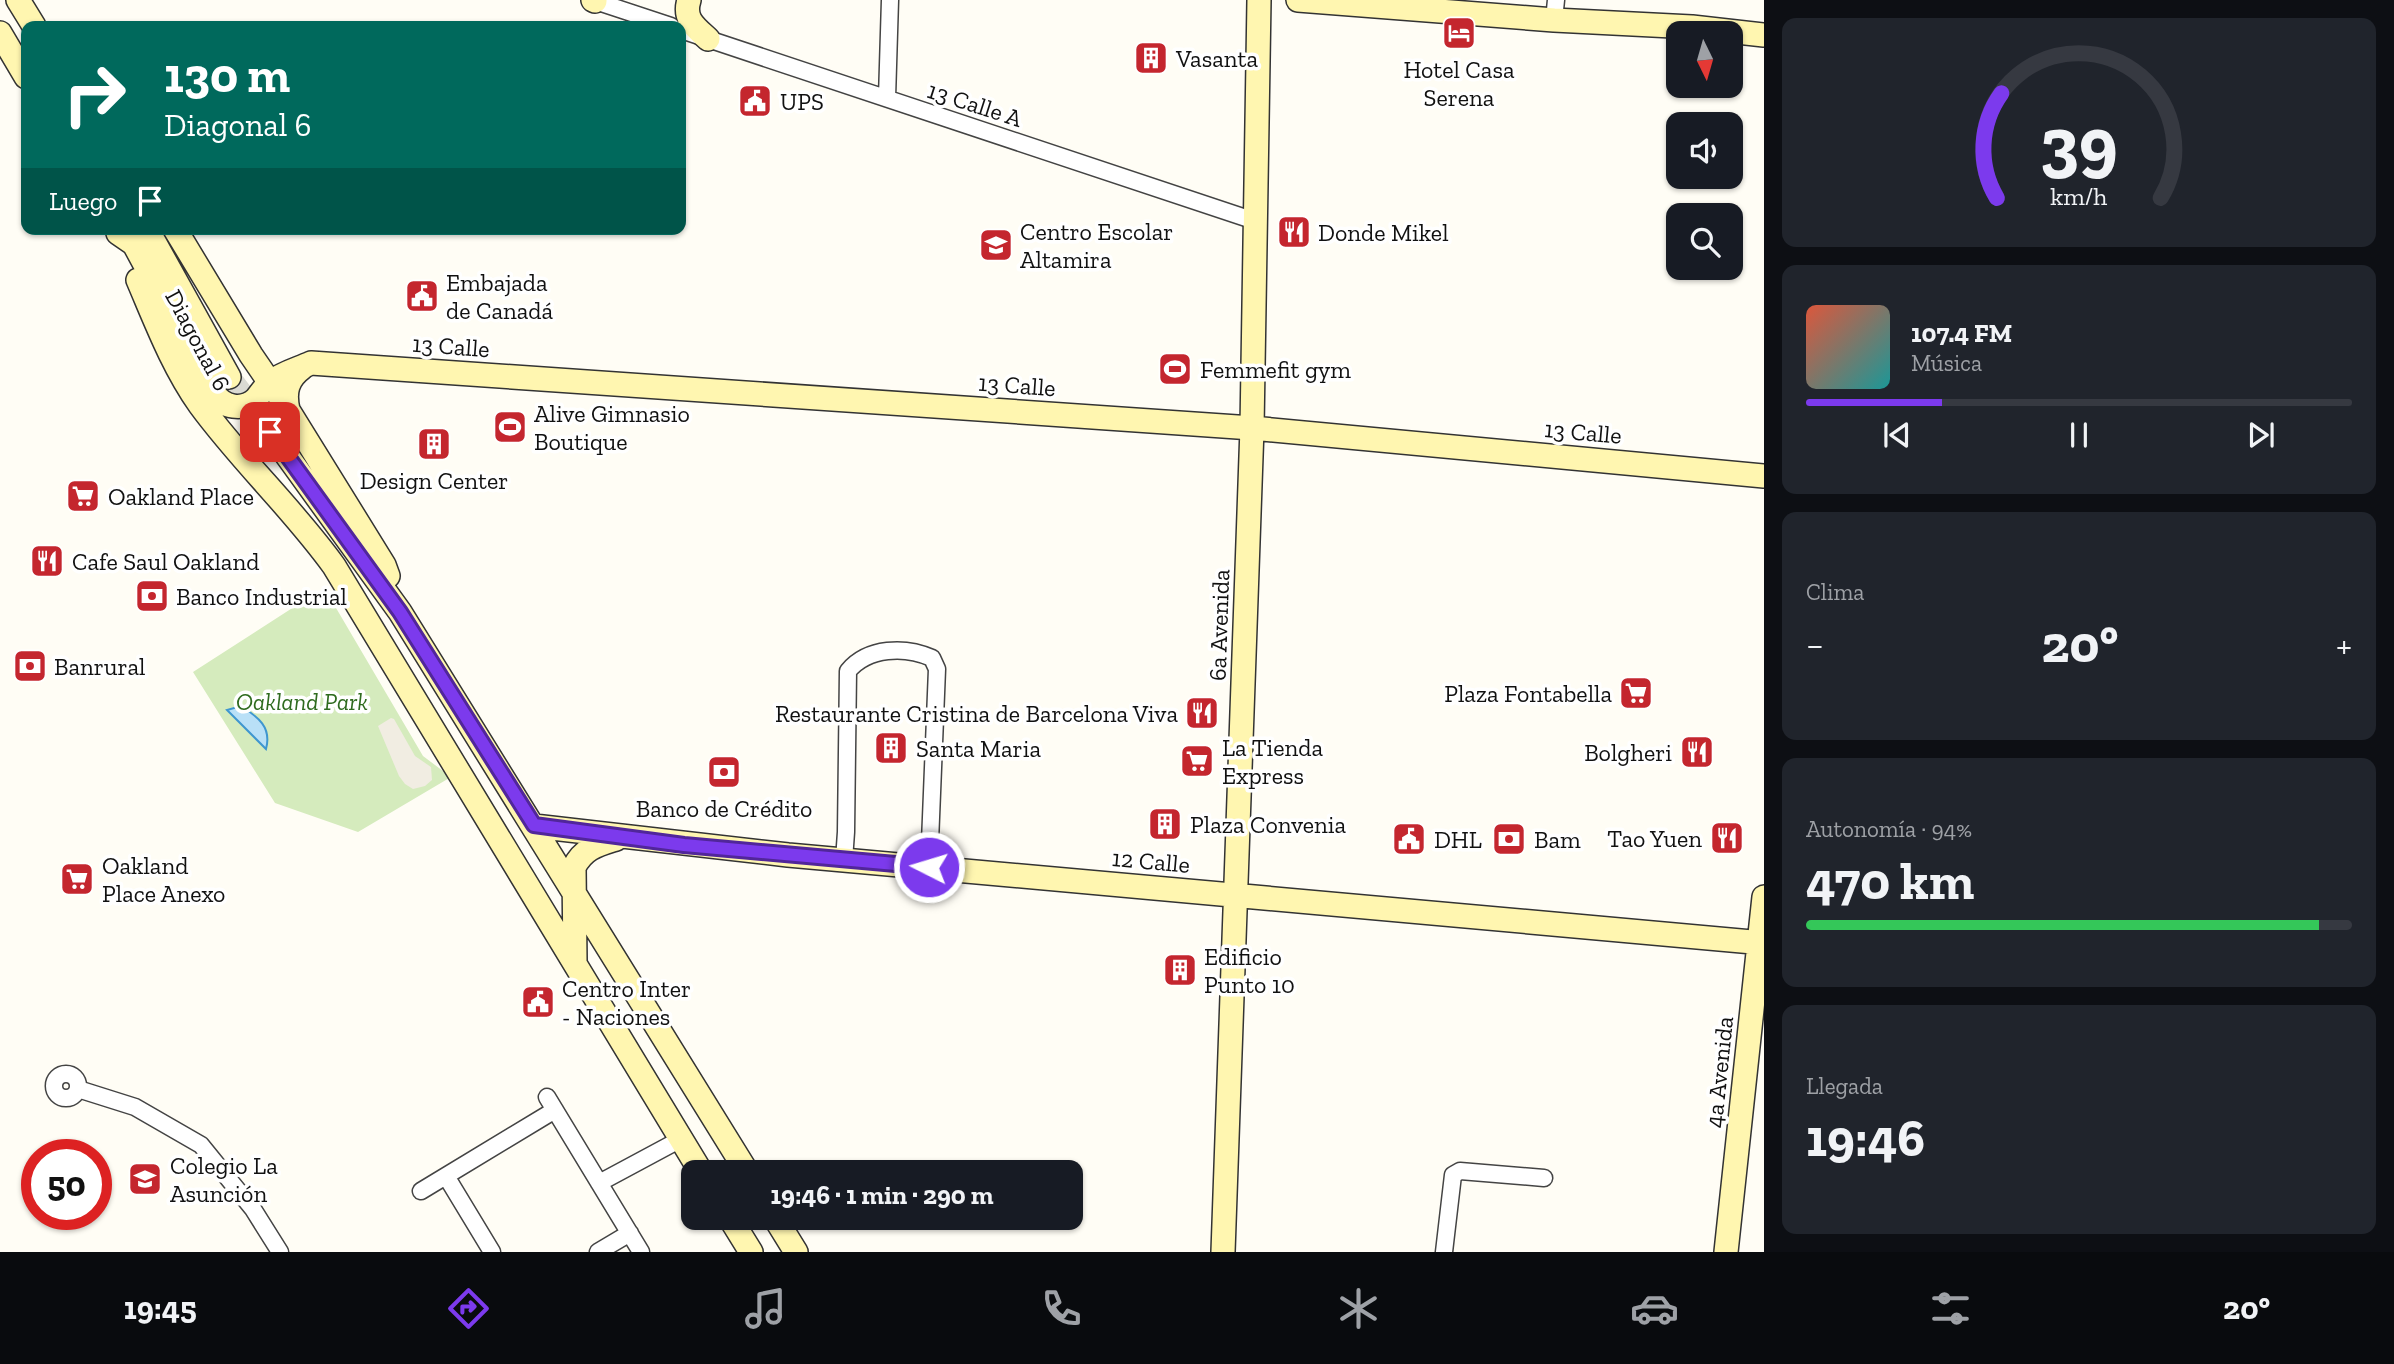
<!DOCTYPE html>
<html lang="es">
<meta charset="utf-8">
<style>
:root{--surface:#171b24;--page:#20242c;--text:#f1f3f6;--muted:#9ea1a6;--line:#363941;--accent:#7c3aed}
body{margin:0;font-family:"Zilla Slab",serif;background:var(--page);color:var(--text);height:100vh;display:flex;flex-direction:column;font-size:26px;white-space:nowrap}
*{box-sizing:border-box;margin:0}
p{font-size:23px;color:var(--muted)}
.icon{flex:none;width:38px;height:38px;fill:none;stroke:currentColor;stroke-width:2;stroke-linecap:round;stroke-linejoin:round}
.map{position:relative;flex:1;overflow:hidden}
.panel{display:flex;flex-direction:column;gap:18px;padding:18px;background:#0d0f14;width:630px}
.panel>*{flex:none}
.hud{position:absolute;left:21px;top:21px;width:665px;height:214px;border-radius:14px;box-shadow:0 2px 5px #0004;background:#00695c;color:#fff;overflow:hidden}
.needle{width:46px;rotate:175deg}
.buttons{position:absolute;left:1666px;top:21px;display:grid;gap:14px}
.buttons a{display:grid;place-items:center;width:77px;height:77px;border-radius:14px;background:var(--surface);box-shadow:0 2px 5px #0004;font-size:35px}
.speed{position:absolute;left:21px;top:1139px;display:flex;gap:14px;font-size:35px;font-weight:700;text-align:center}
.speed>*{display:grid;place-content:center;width:91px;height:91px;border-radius:50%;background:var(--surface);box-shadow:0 2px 5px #0004;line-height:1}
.speed .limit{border:10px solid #d22;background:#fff;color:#111}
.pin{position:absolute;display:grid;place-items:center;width:60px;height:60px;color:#fff;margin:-30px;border-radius:14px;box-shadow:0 4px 10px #0006}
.me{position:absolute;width:77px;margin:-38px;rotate:275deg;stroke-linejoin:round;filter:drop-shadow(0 0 5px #0008)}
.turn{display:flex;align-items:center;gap:24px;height:147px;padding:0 28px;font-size:32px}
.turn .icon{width:91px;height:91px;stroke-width:2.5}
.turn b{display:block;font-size:49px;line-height:60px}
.then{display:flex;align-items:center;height:66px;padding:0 28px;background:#0003;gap:14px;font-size:26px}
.big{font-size:52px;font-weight:700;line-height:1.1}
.panel .card{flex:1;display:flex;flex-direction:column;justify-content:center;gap:10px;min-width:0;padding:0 24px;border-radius:14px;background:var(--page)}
.panel .dial{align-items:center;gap:0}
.dial svg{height:182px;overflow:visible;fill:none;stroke:var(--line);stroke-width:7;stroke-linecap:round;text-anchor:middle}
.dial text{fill:var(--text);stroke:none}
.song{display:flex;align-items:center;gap:21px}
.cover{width:84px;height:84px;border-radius:10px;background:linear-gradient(135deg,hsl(10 70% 55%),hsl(180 70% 35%))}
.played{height:7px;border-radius:4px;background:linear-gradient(90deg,var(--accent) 25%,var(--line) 25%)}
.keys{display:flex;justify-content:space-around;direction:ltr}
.heat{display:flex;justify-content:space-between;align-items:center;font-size:38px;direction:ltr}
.charge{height:10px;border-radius:5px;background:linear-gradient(90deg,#34c759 94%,var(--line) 0)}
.trip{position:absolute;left:681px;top:1160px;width:402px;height:70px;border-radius:14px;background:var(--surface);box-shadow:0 2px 5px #0004;font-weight:700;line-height:70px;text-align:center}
.menu{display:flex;height:112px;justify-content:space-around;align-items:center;background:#090b0e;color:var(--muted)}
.menu .icon{width:49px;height:49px}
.menu .current{color:var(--accent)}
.menu b{font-size:32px;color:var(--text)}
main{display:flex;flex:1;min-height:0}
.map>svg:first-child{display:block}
.green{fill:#d5ebbd}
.plaza{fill:#f1ede2}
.water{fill:#b9e0f7;stroke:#3f96cf;stroke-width:2}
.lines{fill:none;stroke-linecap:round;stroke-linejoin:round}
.secondary-tunnel{stroke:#dbdad3;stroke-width:23;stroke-dasharray:23 11;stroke-linecap:butt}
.street-casing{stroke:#444;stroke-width:19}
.secondary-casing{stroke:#333;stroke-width:26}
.street{stroke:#fff;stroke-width:16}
.secondary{stroke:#fff6b0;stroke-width:23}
.route-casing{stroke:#51269a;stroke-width:18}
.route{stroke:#7c3aed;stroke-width:12}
.labels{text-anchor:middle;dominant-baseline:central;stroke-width:7;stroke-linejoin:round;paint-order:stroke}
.poi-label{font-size:24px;fill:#111;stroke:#fff;text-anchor:start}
.street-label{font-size:24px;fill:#111;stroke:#fff}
.park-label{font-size:24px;font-style:italic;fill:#2f6b1f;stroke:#fff}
</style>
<main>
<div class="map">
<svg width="1764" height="1252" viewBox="0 0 1764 1252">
<rect width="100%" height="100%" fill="#fffdf5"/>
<path class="green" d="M318 595 329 596 423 756 451 777 358 832 275 803 193 672 297 605Z"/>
<path class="plaza" d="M391 718 394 719 415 756 431 767 432 780 425 786 413 789 405 784 399 776 378 726Z"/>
<path class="water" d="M241 706C258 717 272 727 266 749L227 710Z"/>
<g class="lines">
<path class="secondary-tunnel" d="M229 377 270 432"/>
<defs>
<path id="street" d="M592 0 671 26
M1554 20 1556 0
M681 30 1255 221
M887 98 890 0
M844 860 846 832 848 671C868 647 905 646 932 658L937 669 929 867
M54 1086a12 12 0 1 1 24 0a12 12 0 1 1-24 0Z
M78 1089 135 1107 201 1145 253 1209 280 1252
M547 1097 641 1252
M446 1176 492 1252
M599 1183 681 1139
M421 1191 555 1110
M598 1252 630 1233
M1444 1252 1453 1175 1460 1171 1544 1178"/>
<path id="secondary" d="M18 0 34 26
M593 0 595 1
M689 0C683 19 695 27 708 39
M1298 0 1554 20 1692 27 1764 35
M0 33 26 77
M147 229 229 377
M175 229 251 355 277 393
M118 233 134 244 214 393C223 408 243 411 256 399 261 393 265 386 271 382 282 373 298 369 311 363L1252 428 1764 476
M138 280C156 322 173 367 200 405 241 461 293 509 334 566L701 1172
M302 368C287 379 284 392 288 410L384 565 388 576
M270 432 400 612 747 1172
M534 826 788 855 1764 943
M575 962 574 867C584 848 597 845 616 839
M730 1218 751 1252
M775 1218 796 1252
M1223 1252 1252 428 1259 0
M1726 1252 1764 897"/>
</defs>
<use href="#street" class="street-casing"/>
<use href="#secondary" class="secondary-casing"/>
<use href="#street" class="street"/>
<use href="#secondary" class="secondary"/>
</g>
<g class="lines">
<defs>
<path id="route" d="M270 432 400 612 534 825 684 845 929 867"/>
</defs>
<use href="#route" class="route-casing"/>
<use href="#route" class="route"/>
</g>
<defs>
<symbol id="hotel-square" viewBox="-11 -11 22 22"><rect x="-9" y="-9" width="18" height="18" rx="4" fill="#c4262e" stroke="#fff"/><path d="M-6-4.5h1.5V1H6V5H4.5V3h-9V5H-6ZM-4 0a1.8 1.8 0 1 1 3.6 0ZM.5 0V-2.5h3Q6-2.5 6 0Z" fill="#fff"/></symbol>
<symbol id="building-square" viewBox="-11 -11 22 22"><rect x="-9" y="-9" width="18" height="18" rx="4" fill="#c4262e" stroke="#fff"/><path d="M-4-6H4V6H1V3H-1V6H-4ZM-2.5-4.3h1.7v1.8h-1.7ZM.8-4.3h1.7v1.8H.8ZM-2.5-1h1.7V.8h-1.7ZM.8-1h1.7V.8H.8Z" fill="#fff"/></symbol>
<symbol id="civic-square" viewBox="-11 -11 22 22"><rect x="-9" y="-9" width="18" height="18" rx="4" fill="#c4262e" stroke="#fff"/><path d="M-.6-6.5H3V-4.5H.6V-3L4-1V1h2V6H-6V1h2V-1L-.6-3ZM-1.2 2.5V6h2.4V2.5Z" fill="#fff"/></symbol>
<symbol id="restaurant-square" viewBox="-11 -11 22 22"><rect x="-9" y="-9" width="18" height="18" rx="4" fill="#c4262e" stroke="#fff"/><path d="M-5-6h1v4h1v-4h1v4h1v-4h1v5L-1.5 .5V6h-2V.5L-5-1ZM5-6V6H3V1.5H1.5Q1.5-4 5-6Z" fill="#fff"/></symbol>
<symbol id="school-square" viewBox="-11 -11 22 22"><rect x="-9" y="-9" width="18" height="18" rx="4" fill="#c4262e" stroke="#fff"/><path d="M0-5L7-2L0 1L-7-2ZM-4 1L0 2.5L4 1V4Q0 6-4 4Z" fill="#fff"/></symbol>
<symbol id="stadium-square" viewBox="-11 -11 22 22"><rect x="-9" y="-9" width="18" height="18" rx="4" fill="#c4262e" stroke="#fff"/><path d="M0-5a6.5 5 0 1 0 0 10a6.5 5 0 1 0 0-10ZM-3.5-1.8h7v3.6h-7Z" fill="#fff"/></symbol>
<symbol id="supermarket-square" viewBox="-11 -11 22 22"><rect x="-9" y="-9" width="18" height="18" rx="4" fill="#c4262e" stroke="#fff"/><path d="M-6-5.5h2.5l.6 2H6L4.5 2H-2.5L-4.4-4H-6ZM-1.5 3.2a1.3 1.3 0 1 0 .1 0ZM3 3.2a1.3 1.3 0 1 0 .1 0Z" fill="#fff"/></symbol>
<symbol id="bank-square" viewBox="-11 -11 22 22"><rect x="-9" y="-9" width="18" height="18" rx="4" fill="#c4262e" stroke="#fff"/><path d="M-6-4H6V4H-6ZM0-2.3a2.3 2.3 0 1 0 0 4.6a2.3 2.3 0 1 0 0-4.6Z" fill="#fff"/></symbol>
</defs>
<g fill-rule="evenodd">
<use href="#hotel-square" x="1440" y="14" width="38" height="38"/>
<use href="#building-square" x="1132" y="39" width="38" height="38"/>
<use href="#civic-square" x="736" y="82" width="38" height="38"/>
<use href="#restaurant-square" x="1275" y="213" width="38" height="38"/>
<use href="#school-square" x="977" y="226" width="38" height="38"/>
<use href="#civic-square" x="403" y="277" width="38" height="38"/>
<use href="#stadium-square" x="1156" y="350" width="38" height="38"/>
<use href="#stadium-square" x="491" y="408" width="38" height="38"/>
<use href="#building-square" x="415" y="425" width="38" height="38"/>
<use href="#supermarket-square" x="64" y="477" width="38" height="38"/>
<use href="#restaurant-square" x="28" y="542" width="38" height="38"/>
<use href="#bank-square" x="133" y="577" width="38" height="38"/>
<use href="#bank-square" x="11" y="647" width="38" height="38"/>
<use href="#supermarket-square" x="1617" y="674" width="38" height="38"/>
<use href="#restaurant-square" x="1183" y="694" width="38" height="38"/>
<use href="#building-square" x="872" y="729" width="38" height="38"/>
<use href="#restaurant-square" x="1678" y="733" width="38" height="38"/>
<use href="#supermarket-square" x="1178" y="742" width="38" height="38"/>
<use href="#bank-square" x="705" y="753" width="38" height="38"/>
<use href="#building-square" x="1146" y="805" width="38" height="38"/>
<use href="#restaurant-square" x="1708" y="819" width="38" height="38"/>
<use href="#civic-square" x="1390" y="820" width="38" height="38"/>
<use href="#bank-square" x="1490" y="820" width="38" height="38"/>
<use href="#supermarket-square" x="58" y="860" width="38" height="38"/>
<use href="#building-square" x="1161" y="951" width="38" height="38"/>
<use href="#civic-square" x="519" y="983" width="38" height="38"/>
<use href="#school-square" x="126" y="1160" width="38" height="38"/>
</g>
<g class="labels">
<g class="poi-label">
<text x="1176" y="58">Vasanta</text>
<text x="1459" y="69" text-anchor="middle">Hotel Casa<tspan x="1459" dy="28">Serena</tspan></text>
<text x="780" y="101">UPS</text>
<text x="1020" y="231">Centro Escolar<tspan x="1020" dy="28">Altamira</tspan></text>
<text x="1318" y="232">Donde Mikel</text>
<text x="446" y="282">Embajada<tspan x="446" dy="28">de Canadá</tspan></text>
<text x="1200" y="369">Femmefit gym</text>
<text x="534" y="413">Alive Gimnasio<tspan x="534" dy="28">Boutique</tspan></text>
<text x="434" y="480" text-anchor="middle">Design Center</text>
<text x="108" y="496">Oakland Place</text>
<text x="72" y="561">Cafe Saul Oakland</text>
<text x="176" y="596">Banco Industrial</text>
<text x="54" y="666">Banrural</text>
<text x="1612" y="693" text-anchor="end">Plaza Fontabella</text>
<text x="1178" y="713" text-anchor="end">Restaurante Cristina de Barcelona Viva</text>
<text x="1222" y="747">La Tienda<tspan x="1222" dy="28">Express</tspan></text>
<text x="916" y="748">Santa Maria</text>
<text x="1672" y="752" text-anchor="end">Bolgheri</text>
<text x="724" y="808" text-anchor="middle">Banco de Crédito</text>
<text x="1190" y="824">Plaza Convenia</text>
<text x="1702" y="838" text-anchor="end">Tao Yuen</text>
<text x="1434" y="839">DHL</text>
<text x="1534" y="839">Bam</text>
<text x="102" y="865">Oakland<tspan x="102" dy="28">Place Anexo</tspan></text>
<text x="1204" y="956">Edificio<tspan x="1204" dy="28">Punto 10</tspan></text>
<text x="562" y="988">Centro Inter<tspan x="562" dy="28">- Naciones</tspan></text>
<text x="170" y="1165">Colegio La<tspan x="170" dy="28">Asunción</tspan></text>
</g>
<g class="street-label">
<text transform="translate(975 104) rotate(18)">13 Calle A</text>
<text transform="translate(198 340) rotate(62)">Diagonal 6</text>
<text transform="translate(451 346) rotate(4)">13 Calle</text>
<text transform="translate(1017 385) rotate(4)">13 Calle</text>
<text transform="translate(1583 432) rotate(5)">13 Calle</text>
<text transform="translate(1219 625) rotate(-88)">6a Avenida</text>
<text transform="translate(1151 861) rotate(5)">12 Calle</text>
<text transform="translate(1719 1072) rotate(-84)">4a Avenida</text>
</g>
<g class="park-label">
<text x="302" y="701">Oakland Park</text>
</g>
</g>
</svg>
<div class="buttons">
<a><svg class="needle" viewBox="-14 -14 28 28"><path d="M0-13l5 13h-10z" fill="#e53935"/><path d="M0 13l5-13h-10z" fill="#9ea1a6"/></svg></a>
<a><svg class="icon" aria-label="sound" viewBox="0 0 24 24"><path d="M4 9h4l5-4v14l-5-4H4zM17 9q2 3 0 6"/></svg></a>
<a><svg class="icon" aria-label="search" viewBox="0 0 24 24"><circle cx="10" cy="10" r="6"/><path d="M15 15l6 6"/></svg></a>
</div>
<div class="speed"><div class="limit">50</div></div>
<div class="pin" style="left:270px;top:432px;background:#d93025"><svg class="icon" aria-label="arrive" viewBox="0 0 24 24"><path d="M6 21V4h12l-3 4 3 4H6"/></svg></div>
<svg class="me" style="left:929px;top:867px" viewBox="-20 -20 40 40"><circle r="17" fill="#7c3aed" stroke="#fff" stroke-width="3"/><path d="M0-11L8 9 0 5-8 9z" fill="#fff"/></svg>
<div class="trip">19:46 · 1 min · 290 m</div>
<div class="hud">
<div class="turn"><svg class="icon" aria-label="right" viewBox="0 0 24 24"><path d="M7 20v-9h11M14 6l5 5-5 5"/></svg><div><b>130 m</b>Diagonal 6</div></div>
<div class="then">Luego<svg class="icon" aria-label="arrive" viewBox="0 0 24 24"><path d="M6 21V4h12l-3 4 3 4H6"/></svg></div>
</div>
</div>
<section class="panel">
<div class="card dial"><svg viewBox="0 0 100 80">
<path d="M14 69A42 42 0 1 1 86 69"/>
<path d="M14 69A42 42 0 0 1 16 23" stroke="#7c3aed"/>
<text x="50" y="56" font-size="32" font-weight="700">39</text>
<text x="50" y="72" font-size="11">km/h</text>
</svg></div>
<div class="card">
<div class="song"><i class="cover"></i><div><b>107.4 FM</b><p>Música</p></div></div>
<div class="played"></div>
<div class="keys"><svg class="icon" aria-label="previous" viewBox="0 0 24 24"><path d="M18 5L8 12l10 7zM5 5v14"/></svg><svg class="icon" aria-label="pause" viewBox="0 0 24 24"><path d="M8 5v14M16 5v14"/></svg><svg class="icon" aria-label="next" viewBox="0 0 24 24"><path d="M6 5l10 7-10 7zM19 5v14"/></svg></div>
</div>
<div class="card"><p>Clima</p>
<div class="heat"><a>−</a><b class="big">20°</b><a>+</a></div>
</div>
<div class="card"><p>Autonomía · 94%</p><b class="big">470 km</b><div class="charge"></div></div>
<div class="card"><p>Llegada</p><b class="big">19:46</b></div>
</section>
</main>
<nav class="menu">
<b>19:45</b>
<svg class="icon current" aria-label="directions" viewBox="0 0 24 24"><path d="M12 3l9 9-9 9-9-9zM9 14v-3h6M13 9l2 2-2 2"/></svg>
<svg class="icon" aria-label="music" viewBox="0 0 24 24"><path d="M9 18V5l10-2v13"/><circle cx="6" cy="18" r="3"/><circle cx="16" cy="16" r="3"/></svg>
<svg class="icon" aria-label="phone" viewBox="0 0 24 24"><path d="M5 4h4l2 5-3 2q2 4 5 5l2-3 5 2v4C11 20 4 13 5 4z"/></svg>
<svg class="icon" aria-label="climate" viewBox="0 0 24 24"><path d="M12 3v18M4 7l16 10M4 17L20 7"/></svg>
<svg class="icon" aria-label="car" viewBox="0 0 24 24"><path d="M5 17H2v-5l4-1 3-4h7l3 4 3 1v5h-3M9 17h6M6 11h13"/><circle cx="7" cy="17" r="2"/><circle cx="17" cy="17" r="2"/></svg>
<svg class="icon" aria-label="filters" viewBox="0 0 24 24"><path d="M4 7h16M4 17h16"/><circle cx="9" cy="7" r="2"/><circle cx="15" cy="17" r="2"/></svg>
<b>20°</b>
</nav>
